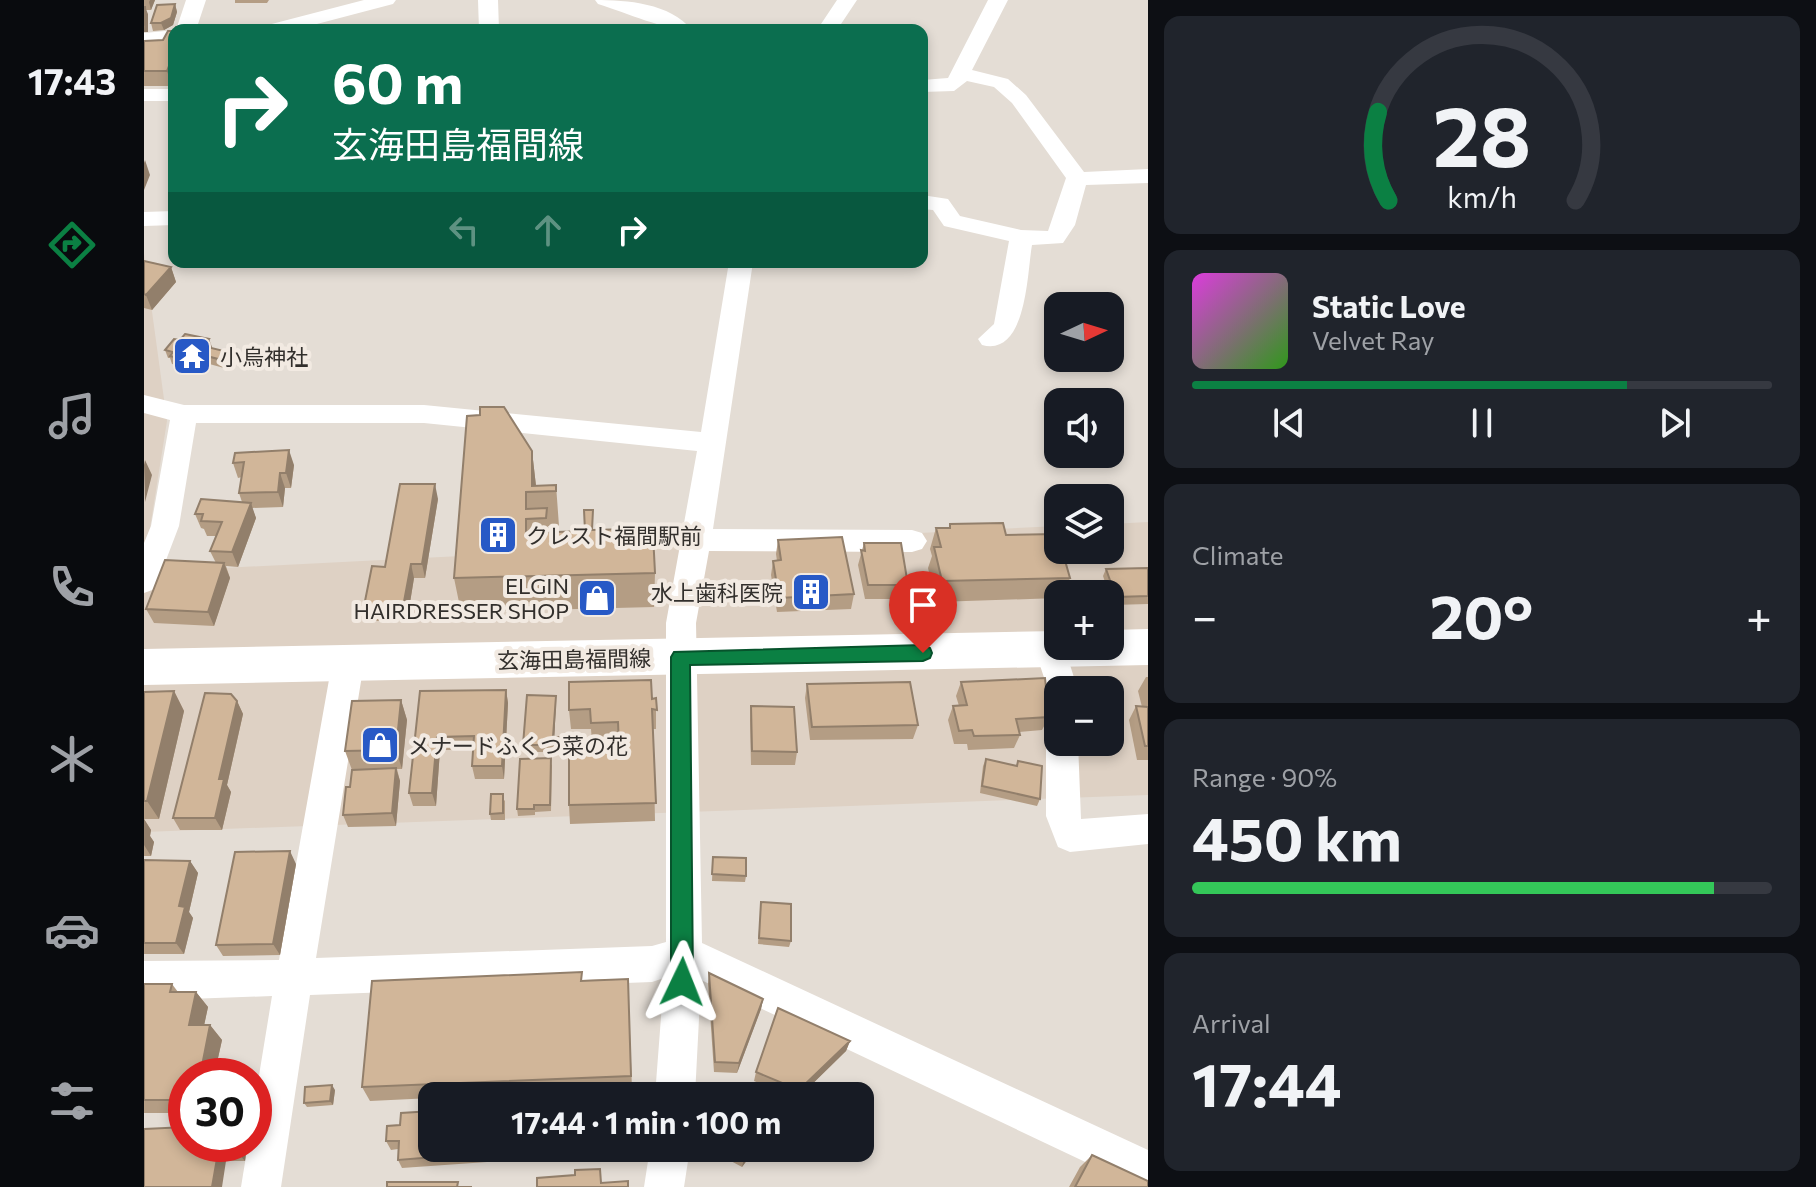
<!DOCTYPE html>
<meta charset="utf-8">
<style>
:root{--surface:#171b24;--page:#20242c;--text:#f1f3f6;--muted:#9ea1a6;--line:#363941;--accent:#0b8043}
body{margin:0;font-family:Commissioner,"Noto Sans JP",sans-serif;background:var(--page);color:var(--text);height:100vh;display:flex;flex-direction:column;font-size:30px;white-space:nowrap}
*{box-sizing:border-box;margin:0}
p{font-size:26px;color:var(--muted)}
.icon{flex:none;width:44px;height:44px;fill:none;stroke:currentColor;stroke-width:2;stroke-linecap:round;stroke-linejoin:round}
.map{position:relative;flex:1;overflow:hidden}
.sheet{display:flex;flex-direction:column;gap:16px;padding:16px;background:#0d0f14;width:668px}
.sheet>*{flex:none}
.top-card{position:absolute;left:24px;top:24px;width:760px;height:244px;border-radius:16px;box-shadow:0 4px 12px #0003;background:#0b6e4f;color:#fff;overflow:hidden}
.needle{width:52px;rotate:86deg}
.fabs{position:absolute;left:900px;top:292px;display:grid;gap:16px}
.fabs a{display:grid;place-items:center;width:80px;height:80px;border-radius:16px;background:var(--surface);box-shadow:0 4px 12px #0003;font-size:40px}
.speed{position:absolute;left:24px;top:1058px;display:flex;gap:16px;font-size:40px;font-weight:700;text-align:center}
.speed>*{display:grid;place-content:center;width:104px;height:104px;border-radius:50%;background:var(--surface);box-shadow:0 4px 12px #0003;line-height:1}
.speed .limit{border:12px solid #d22;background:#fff;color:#111}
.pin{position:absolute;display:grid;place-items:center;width:68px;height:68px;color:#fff;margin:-82px -34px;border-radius:50% 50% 50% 0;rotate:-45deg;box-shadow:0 0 8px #0007}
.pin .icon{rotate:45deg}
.me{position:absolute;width:88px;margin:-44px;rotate:2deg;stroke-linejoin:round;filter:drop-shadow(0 0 6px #0008)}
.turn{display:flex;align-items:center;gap:28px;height:168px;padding:0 32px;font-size:36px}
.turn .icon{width:104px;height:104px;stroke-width:2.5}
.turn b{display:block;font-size:56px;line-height:68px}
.lanes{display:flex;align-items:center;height:76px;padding:0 32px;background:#0003;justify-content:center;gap:40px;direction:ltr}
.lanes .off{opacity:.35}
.big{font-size:60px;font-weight:700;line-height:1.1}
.sheet .tile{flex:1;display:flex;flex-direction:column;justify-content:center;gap:12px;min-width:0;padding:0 28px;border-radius:16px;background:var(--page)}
.sheet .dial{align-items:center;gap:0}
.dial svg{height:208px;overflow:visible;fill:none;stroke:var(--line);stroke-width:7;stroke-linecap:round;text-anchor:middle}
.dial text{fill:var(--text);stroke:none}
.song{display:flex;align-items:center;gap:24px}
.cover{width:96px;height:96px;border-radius:12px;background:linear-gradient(135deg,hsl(300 70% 55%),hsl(110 70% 35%))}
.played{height:8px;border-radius:4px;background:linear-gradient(90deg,var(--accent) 75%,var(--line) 75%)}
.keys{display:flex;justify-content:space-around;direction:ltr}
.heat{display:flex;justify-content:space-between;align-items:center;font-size:44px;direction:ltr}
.charge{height:12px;border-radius:6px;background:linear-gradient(90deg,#34c759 90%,var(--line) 0)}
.trip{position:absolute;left:274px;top:1082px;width:456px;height:80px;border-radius:16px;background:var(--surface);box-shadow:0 4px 12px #0003;font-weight:700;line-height:80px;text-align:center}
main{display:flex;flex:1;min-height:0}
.menu{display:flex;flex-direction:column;width:144px;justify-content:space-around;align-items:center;background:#090b0e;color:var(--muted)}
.menu .icon{width:56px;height:56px}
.menu .on{color:var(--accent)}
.menu b{font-size:36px;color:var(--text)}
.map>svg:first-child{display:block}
.built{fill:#ded1c4;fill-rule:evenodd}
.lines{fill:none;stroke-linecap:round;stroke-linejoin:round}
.street{fill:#fff;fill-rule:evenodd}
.secondary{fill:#fff;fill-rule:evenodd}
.wall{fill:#b49d84}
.shaded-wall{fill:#927f6b}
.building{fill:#d1b699;stroke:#927f6b;stroke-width:2}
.route{fill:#0b8043;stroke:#07532c;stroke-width:2}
.labels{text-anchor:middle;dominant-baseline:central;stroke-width:8;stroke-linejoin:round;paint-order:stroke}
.poi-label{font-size:22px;fill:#322f2c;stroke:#f2eae2;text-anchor:start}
.street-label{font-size:22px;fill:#322f2c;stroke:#f2eae2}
</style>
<main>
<nav class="menu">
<b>17:43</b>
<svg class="icon on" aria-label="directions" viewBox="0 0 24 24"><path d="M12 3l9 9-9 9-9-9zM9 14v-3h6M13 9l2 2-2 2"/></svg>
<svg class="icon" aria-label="music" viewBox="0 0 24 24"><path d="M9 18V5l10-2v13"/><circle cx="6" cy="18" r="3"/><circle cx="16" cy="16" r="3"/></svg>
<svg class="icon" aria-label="phone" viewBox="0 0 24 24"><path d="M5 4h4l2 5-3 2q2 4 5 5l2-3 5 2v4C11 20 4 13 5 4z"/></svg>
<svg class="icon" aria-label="climate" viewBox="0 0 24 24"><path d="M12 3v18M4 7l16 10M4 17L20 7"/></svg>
<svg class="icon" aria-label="car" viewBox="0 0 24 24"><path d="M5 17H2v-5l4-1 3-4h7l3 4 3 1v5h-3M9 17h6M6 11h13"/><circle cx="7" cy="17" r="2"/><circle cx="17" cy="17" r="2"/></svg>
<svg class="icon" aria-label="filters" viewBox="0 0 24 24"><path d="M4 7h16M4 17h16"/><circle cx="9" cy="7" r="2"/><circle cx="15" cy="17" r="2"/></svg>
</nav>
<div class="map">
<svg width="1004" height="1187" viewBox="0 0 1004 1187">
<rect width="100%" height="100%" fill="#e4ddd5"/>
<path class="built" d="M0 253 23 421 6 528 0 545Z
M1004 522V795L0 832V572L914 526V550H966V524ZM914 594H966V646H914ZM914 690H966V742H914Z"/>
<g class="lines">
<path class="street" d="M42 0H62L52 30H30V41L0 45V33L32 30Z
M220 0H252L249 4 150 30H117L120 26Z
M334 0H354L355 30H335Z
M451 0C483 0 526 3 548 30 520 30 483 13 454 4Z
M693 0H713L693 30H673Z
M844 0H864L828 70 864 79 882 95 940 172 1004 169V183L942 185 931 225 919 243 888 245C883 273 883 357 838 345L834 339 850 324 865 241 800 226 789 210 778 209V195L804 199 816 216 877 230 904 231 922 178 868 103 850 87 823 81 810 91 778 92V80L804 78Z
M0 89H30V101H0Z
M30 211V225L0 226V212Z
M585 262H609L569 529 768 530 778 533 783 541 778 549 768 552 565 551 552 623 558 943 1004 1150V1187L990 1185 557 980 551 1096H511L520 978 508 982 166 995 137 1187H97L104 1144H110V1106L128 996 44 999 0 997V961L135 960 188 663 193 654 204 650 215 654 220 663 172 958 508 946 522 942V623L553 451 280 423H52L35 526 11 589 0 593V543L7 526 26 420 0 413V395L40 405H280L557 432Z
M907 637 914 640V646H920L934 690H914V702L907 699 891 650 896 641Z
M914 729V742H934L937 819 1004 814V844L926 852 914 847 902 816V742L906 732Z
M506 1148H546L540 1187H500Z"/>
<path class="secondary" d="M1004 629V665L0 685V649L914 631V646H966V630Z"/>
</g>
<path class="wall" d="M0 0H11L7 10H2L4 32H0Z
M91 0H125L123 3H91Z
M31 4 33 12 29 25 20 30 9 31 7 23Z
M30 31V81L28 86H0V41L19 40Z
M0 261 27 267 32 282 8 310 0 308Z
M65 339 67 348 84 352 87 359 80 368 58 362 52 369 28 364 26 358H24L21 350 36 340Z
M388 451 392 486 412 485 415 526H404L405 532 450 530 511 573 510 607 317 612 310 578Z
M91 453 150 465 147 488H141L139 507 108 508 112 518 94 567 82 566 86 578 70 626 10 623 2 609 72 563 66 551 72 536H63L60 529 57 528 51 514 98 502 95 493 98 477 94 478 89 463Z
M294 499 281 578H270L263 621H224L220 606 241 567Z
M806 524 862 535 926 578 920 594H914V598L792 602 784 568 788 556 786 549 792 528H805Z
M634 540 710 594 707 609 633 612 627 575 629 561H633L632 554Z
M720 543 764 585 760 599H721L714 565Z
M1004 568V604L968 605 966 594H965L959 576 962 569Z
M1002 677H1004V760H993L985 720 992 706 998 707 994 691Z
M817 682 905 717 898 730 875 732 876 735 870 748 824 750 823 744H810L804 720 809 706H815L812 696Z
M663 684 774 725 769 739 666 740 661 698Z
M362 690 364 703 360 779H331L328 766 329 750H296L292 806H269L265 793 276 691Z
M30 691 40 711 15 819H0V692Z
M412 696 410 737H435V747L475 746V741L448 742 447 729H427L425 710 512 698V729H509L511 821 426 824 425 805V752H380L379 745Z
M257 700 263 720 258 769H253L256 781 252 826 204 827 199 815 206 787 208 770 201 751Z
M93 701 99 714 83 785 87 792 78 830H36L29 818Z
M607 706 653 752 651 765H607L606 720Z
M842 759 872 766 874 761 896 799 893 806 836 793 839 766Z
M408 764 407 811 391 812V815L374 816 373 809Z
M361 800V820H347L346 814Z
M0 819 7 830 6 836 10 842 7 856H0Z
M569 857 602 876 601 882 568 881Z
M0 860 46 861 54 873 45 912 49 918 40 954H0Z
M152 864 136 955 79 956 72 945Z
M617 902 647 941 645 947 614 944Z
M565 973 619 999 617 1009 593 1073 570 1072 564 984Z
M484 979 488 1089 334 1096H288V1098L226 1101 218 1087 439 980Z
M0 984H28L34 992H52L64 1007 60 1025H66L78 1040 70 1076H42V1113H0Z
M706 1041 702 1051 656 1096H644L610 1081 612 1072Z
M191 1090 189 1105 163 1107 160 1103Z
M243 1126 343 1148V1162L258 1168 254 1160V1149L247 1150 242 1141Z
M42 1144H103L101 1161H82Z
M363 1148H399V1154L365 1156Z
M588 1148H612L598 1167 585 1160Z
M948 1155 1004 1187H925L936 1167Z"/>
<path class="shaded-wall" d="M6 0H11L7 10 5 2Z
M31 4 33 12 29 25 20 30 17 23Z
M1 7 4 14V32H0Z
M30 53V81L28 86 23 71Z
M1 160 6 175 0 190V163Z
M27 267 32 282 8 310 2 295Z
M65 339 68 347 62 354 59 346Z
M84 352 87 359 80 368 78 360Z
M55 354 58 362 52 369 49 361Z
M145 450 150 465 147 488 142 473Z
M388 451 392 486 388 492Z
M1 460 8 475 1 502 0 465Z
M136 473 141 488 139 507 134 492Z
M291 484 294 499 281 578 278 564Z
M107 503 112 518 94 567 88 552Z
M80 563 86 578 70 626 64 612Z
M267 564 270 578 263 621 259 607Z
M362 690 364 703 360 779 358 766Z
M30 691 40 711 15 819 3 801Z
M412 696V703L410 744 409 737Z
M257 700 263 720 258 769 252 750Z
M93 701 99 714 83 785 87 792 78 830 71 818 75 779Z
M293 737 296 750 292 806 288 793Z
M252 768 256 781 252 826 248 813Z
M0 819 7 830 6 836 10 842 7 856 0 845Z
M146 851 152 864 136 955 129 944Z
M46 861 54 873 45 912 49 918 40 954 32 943 35 906Z
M52 992 64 1007 57 1040 45 1025Z
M619 999 617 1009 593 1073 595 1063Z
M66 1025 78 1040 70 1076H56Z
M706 1041 702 1051 656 1096H653L655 1090Z
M188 1085 191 1090 189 1105 186 1101Z
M94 1144H103L101 1161 93 1152Z
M340 1148H343V1162L340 1153Z
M608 1148H612L598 1167 600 1158Z
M74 1153 82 1161 78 1187H68Z"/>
<path class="building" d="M31 4 27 18 17 23H7L13 5Z
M0 7H1L2 24 0 25Z
M32 27H39L38 30H31Z
M24 31H30V53L23 71H0V41L19 40Z
M0 261 27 267 2 295 0 294Z
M41 334 65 339 59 346 84 352 78 360 55 354 49 361 26 356 29 352 21 350 30 339 36 340Z
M336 407H360L388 451V486L412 485V491L382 492V509L403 508 402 518 382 519V533L441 531 440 510H449L448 530 486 529 509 534 511 573 310 578 323 416 336 415Z
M145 450 142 473H136L134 492 95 493 100 462 89 463 91 453Z
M256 484H291L278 564H267L259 607 220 606 228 566 241 567Z
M57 499 107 503 88 552 66 551 78 522 57 521 59 514H51Z
M859 523 862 535 913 534 914 550H918L926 578 798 581 790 547H797L792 528H806V524Z
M698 537 710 594 635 598 629 561 637 560 634 540Z
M720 543H757L764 585H724L717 550 721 551Z
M21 560 80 563 64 612 2 609Z
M1004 568V596L972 597 962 569Z
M901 678 905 717 872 719 876 735 830 736 828 730 815 731 809 706 823 705 817 682Z
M507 680 508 699 512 698 513 710 508 709 512 803 425 805V747L475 746 474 722 447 723 446 709 425 710V682Z
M766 682 774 725 668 727 663 684Z
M362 690 358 766H328L330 736 293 737 288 793H265L276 691Z
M30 691 3 801H0V692Z
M61 693 87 694 93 701 75 779H80L71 818H29Z
M383 695 412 696 409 737H435V745H379Z
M257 700 252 750 201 751 208 701Z
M607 706 650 707 653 752 608 751Z
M992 706 1004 707V746H1001Z
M407 758 406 805H390V809H373L376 759Z
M842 759 873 766 874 761 898 766 896 799 838 786Z
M252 768 248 813 199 815 202 787H206L208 770Z
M347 794H359V813L346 814Z
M146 851 129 944 72 945 91 852Z
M569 857 602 858V876L568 874Z
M0 860 46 861 35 906 41 907 32 943H0Z
M617 902 647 904V941L615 938Z
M438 972 437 981 484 979 487 1076 218 1087 228 981Z
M565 973 619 999 595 1063 571 1062Z
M0 984H28L26 992H52L45 1025H66L56 1076H42V1100H0Z
M634 1008 706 1041 655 1090 612 1072Z
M188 1085 186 1101 160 1103 161 1087Z
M578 1085 606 1096H574Z
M288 1111V1148H340V1153L254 1160 255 1141H242L243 1126 256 1125 257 1113Z
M42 1127V1144H94L93 1152 74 1153 68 1187H0V1129Z
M588 1148H608L600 1158 586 1152Z
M948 1155 1004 1181V1187H931Z
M456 1169 457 1183 484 1181V1187H393V1178L431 1175V1170Z
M243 1182H314L313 1187H328H243Z"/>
<path class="route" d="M779 645 786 648 788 653 786 658 779 661 546 665 549 982 546 990 538 993 530 990 527 982V657L530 652Z"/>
<defs>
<symbol id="temple-square" viewBox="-11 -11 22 22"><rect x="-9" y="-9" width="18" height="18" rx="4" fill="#2759c6" stroke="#f2eae2"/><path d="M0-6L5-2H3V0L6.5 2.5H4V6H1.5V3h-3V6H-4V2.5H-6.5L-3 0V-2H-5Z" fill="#fff"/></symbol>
<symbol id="building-square" viewBox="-11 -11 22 22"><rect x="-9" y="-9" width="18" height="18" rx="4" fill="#2759c6" stroke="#f2eae2"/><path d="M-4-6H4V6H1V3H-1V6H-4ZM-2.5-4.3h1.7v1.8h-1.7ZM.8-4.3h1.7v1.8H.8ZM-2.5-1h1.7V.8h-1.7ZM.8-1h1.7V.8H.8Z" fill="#fff"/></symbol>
<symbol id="shop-square" viewBox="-11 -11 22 22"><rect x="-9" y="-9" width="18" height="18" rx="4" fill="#2759c6" stroke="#f2eae2"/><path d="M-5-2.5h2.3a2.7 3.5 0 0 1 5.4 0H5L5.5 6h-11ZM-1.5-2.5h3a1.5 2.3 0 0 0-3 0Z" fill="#fff"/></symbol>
</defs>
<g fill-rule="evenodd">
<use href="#temple-square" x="26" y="334" width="44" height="44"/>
<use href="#building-square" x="332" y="513" width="44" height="44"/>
<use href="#building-square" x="645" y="570" width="44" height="44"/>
<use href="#shop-square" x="431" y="576" width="44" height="44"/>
<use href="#shop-square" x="214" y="723" width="44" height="44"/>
</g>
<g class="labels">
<g class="poi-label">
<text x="76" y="356">小烏神社</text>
<text x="382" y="535">クレスト福間駅前</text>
<text x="425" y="585" text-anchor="end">ELGIN<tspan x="425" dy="25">HAIRDRESSER SHOP</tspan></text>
<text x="639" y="592" text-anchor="end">水上歯科医院</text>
<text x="264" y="745">メナードふくつ菜の花</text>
</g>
<g class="street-label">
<text transform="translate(430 659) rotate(-1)">玄海田島福間線</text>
</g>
</g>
</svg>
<div class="fabs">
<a><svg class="needle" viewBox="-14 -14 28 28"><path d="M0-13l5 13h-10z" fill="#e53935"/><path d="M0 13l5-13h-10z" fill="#9ea1a6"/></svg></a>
<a><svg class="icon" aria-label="sound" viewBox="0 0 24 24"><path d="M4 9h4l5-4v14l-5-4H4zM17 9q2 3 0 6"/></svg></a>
<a><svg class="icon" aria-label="layers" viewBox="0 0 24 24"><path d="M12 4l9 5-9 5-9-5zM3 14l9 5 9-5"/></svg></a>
<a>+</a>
<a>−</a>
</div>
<div class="speed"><div class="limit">30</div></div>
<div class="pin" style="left:779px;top:653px;background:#d93025"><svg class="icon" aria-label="arrive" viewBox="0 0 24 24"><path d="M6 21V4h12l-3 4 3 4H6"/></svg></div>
<svg class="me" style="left:538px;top:982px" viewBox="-20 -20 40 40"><path d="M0-17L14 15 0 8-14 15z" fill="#0b8043" stroke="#fff" stroke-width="4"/></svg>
<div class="trip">17:44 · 1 min · 100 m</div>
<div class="top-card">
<div class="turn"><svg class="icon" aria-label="right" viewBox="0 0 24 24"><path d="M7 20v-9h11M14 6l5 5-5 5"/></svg><div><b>60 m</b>玄海田島福間線</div></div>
<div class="lanes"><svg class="icon off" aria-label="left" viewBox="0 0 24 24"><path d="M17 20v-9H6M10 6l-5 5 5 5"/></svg><svg class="icon off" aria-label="ahead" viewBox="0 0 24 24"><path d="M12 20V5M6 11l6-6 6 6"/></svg><svg class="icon" aria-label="right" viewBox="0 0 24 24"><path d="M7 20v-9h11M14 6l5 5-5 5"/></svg></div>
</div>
</div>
<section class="sheet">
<div class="tile dial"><svg viewBox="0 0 100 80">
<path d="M14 69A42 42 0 1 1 86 69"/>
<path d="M14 69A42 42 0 0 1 10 35" stroke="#0b8043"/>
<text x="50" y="56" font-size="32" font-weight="700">28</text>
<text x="50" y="72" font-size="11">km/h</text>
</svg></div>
<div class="tile">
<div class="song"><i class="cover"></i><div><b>Static Love</b><p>Velvet Ray</p></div></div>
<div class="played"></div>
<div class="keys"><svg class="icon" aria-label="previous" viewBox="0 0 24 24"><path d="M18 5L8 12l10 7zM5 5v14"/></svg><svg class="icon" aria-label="pause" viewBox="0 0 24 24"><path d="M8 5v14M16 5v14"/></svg><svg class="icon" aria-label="next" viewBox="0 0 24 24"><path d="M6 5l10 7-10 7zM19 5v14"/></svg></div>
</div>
<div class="tile"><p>Climate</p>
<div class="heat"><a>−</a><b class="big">20°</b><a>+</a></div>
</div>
<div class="tile"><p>Range · 90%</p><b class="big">450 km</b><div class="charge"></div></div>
<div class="tile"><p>Arrival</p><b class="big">17:44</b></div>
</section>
</main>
